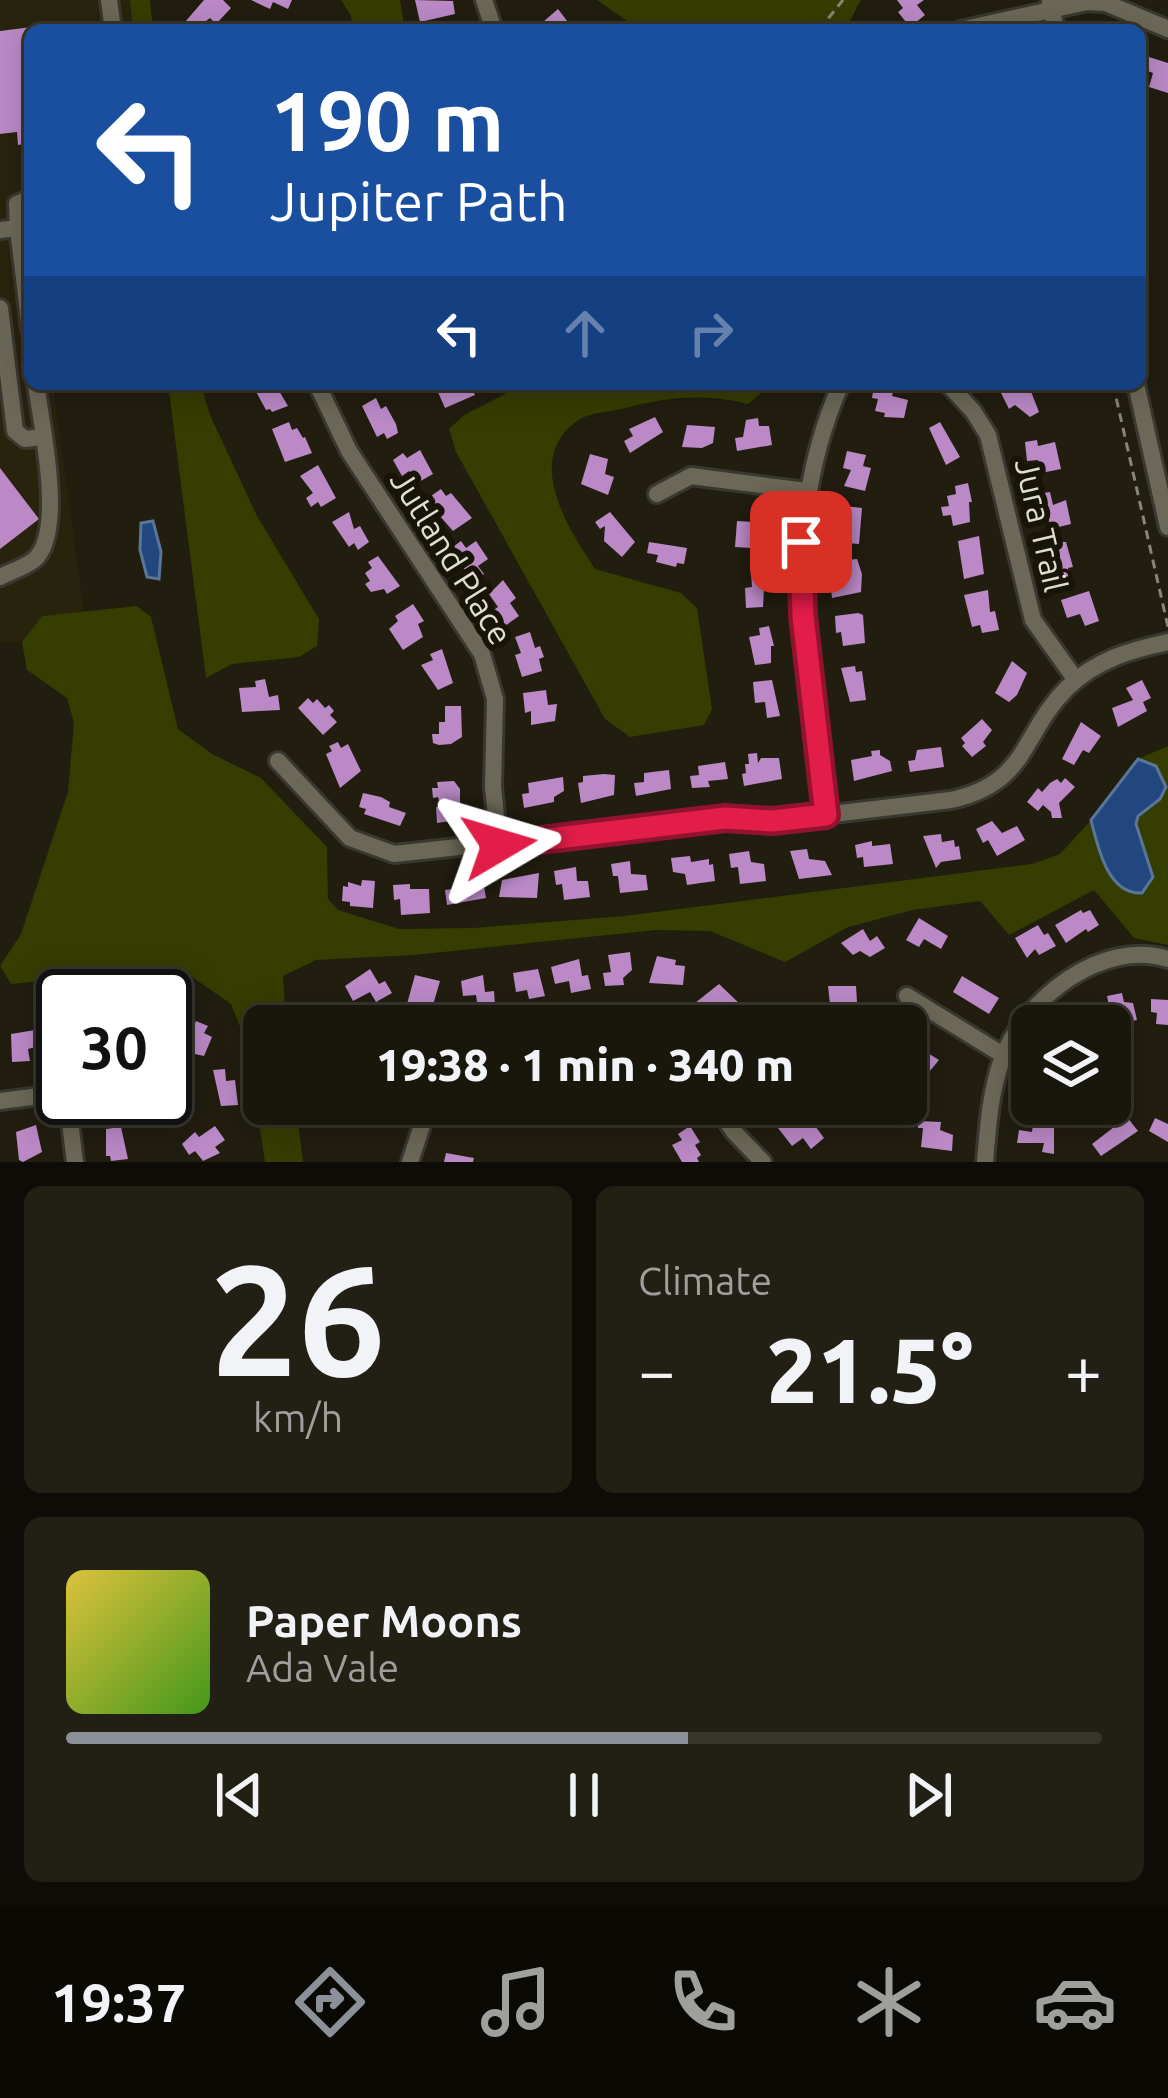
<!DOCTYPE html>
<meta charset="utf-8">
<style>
:root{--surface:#19160b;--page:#221f14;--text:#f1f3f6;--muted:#9f9f9d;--line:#37352c;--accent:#8c9099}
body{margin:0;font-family:Ubuntu,sans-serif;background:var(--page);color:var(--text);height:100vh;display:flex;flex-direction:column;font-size:45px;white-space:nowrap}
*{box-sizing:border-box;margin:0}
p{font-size:39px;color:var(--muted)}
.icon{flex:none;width:66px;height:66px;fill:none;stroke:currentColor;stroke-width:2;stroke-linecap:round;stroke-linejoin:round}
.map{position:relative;height:1162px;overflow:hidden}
.sheet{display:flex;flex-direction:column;gap:24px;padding:24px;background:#0e0c06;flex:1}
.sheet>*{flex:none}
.top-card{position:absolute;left:24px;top:24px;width:1122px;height:366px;border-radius:18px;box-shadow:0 6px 30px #0003,0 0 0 3px var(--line);background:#1a4fa0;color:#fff;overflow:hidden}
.tools{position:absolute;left:1011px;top:1005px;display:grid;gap:24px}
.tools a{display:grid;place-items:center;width:120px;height:120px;border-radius:18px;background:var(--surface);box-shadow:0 6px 30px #0003,0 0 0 3px var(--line);font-size:60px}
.speed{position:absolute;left:36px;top:969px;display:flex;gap:24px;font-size:60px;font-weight:700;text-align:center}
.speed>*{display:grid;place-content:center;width:156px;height:156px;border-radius:50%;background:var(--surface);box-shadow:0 6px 30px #0003,0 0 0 3px var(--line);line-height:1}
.speed .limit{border:6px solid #111;border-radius:18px;background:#fff;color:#111}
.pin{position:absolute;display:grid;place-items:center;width:102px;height:102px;color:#fff;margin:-51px;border-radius:24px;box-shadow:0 6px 18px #0006}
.me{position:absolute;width:132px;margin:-66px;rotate:83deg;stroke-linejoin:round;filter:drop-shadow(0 0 9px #0008)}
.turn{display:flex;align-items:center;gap:42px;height:252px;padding:0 48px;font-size:54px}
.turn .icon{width:156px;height:156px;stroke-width:2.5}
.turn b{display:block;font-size:84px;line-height:102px}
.lanes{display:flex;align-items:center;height:114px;padding:0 48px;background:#0003;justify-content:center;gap:60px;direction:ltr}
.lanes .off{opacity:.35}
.big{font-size:90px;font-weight:800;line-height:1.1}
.sheet .widget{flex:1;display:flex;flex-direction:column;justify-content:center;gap:18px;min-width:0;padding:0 42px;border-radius:18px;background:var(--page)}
.sheet .dial{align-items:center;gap:0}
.dial b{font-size:156px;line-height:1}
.song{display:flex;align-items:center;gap:36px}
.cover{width:144px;height:144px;border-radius:18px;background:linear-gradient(135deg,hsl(50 70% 55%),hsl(100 70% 35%))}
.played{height:12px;border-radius:6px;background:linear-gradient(90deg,var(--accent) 60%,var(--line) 60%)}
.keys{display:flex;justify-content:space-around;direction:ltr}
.heat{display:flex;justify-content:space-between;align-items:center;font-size:66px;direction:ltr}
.sheet .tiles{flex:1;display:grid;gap:24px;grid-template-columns:1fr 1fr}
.widget:last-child{grid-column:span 2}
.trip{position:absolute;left:243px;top:1005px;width:684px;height:120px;border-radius:18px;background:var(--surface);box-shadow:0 6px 30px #0003,0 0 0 3px var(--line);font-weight:800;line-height:120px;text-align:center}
.dock{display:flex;height:192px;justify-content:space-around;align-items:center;background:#0a0904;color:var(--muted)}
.dock .icon{width:84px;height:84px}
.dock .selected{color:var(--accent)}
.dock b{font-size:54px;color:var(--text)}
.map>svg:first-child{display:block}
.built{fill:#28230d}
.green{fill:#353d00}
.water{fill:#22477e;stroke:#5b7598;stroke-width:3}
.building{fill:#ba89c6}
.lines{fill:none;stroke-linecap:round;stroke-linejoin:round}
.minor-casing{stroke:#3a372f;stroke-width:22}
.path{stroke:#878478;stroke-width:3;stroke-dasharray:9 6;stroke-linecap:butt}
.minor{stroke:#6c6857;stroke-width:16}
.route-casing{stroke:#92132f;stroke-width:30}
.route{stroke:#e11d48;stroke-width:21}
.labels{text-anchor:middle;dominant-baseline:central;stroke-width:12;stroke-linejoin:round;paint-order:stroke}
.street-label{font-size:33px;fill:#e1dfd5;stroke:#181406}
</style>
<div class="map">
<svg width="1168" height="1162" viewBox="0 0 1168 1162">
<rect width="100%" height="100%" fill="#211d0f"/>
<path class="built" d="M0 0H130L133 30H30V384H53L84 612 42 616 22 642 0 643Z"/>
<path class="green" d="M130 0H150L153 30H133Z
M341 0H400L405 30H353L351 16Z
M597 0H861L845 30H640Z
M168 384H201L210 415 257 516 319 619 317 646 299 657 232 664 206 678Z
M525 384H758L760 394 748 404C702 393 667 397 621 409 608 412 587 413 577 421 523 460 569 529 595 569L681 593 697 608 712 709 704 725 630 737 605 719 456 452 449 429 464 415Z
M137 606 151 617 178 729 212 754 261 778 327 847 328 899 338 910 399 929 473 928 624 916 1032 864 1060 854 1091 820C1098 848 1108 894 1142 893 1168 866 1131 849 1137 820 1139 811 1144 812 1149 805 1156 796 1155 778 1156 766L1138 759 1168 746V945L1134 938 1094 890 1009 935 980 901 913 910 848 927 785 962 710 931 656 930 414 955 316 960 283 976 286 1026H264V1104H296L303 1162H265L247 1044 231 1004 185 972 155 970 11 984 0 966 21 934 68 792 74 723 67 698 27 670 22 642 42 616Z"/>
<path class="water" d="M153 521 161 552 159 579 147 577 140 550 141 523Z
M1138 759 1156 766 1166 787 1160 799 1138 816 1136 824 1153 877 1142 893C1108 895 1098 848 1091 820Z"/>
<path class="building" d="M204 0H223L231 8 216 24 210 18 194 30 185 22Z
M251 0H292L288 9 273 2 270 9Z
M415 0 453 1 455 14 420 22Z
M897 0H924L917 5 925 15 910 27 898 12 903 8Z
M558 9 574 30H548L543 22Z
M71 22 78 30H30V143L18 145 17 132 0 134V31Z
M1149 57 1168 63V93L1149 87 1153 73 1145 70Z
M262 384H275L288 406 272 412 270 409 266 410 254 388Z
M455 384H470L475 395 445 408 437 390Z
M1028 384 1039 412 1030 417 1015 405 1009 409 1001 393Z
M874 386 894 389 892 396 908 400 904 418 884 417 885 413 875 411 878 399 872 398Z
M376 398 381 409 386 406 396 424 398 433 387 439 384 433 377 437 362 406Z
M655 417 663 432 630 453 624 441 633 436 629 429Z
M758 418 759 426H769L772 445 737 451 735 438 743 437 746 420Z
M289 422 292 430 297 428 303 438 305 437 312 453 285 462 272 429Z
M940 422 960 457 946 465 929 428Z
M687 425 715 427 713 443 702 448 682 447Z
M1037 440 1038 446 1055 442 1061 469 1041 473 1038 460 1027 461 1025 442Z
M420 450 433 474 417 483 409 471 402 476 393 460 403 453 407 458Z
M847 451 866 455 863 466 871 468 865 491 844 486 851 470 843 468Z
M590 454 608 459 605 474 614 477 608 495 581 484Z
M318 465 336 498 321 507 318 502 311 507 306 498 313 493 300 476Z
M0 468 39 519 0 549Z
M968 483 972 502H969L970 522 953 526 951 515 943 516 941 507 949 506 947 496 956 494 955 486Z
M441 489 446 496 451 493 472 518 453 531 439 515 430 520 421 503Z
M1050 492 1053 505 1066 500 1071 524 1050 529 1048 513 1040 515 1037 494Z
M835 505 862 508 859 544 836 542 839 524 831 523Z
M349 512 354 529 360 526 369 542 358 550 354 543 349 547 332 522Z
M610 512 635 542 622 557 604 541 605 526 600 529 595 522Z
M755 512 768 513 767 530 757 529 752 548 735 547 737 521 754 522Z
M979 536 984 574 964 579 958 541Z
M461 541 466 548 476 541 488 559 478 566 484 574 473 581 450 549Z
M649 542 687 548 684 564 677 563 676 567 656 562 658 555 647 553Z
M1060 542H1066L1073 567 1068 568 1070 579 1055 583 1049 552 1051 546Z
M378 556 400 586 387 594 384 589 371 592 365 584 370 581 365 573 372 568 368 562Z
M857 559 862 574 861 592 832 598 830 579 839 578 838 561Z
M765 571 763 607 746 608 745 588 752 587 751 572Z
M503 580 516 598 510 603 519 616 505 626 491 612 498 607 489 594Z
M988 590 990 612 995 611 999 630 982 633 980 625 972 627 964 595Z
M1089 591 1099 621 1085 626 1080 614 1067 618 1061 600Z
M413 604 424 621 418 624 423 637 403 650 389 629 398 621 395 616Z
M858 613 863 615 865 643 843 646 841 632 836 633 835 616Z
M769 626 774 646H771V663L755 665 749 637 760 635 759 628Z
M530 632 535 648 540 646 544 657 539 659 542 671 522 677 515 655 521 653 515 637Z
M442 649 453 683 438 690 421 665 433 660 430 654Z
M1012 661 1027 673 1017 695 1009 702 995 693Z
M855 666 856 672 862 671 866 700 850 702 841 668Z
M265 679 269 697 278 695 280 710 242 712 239 688 256 687 255 681Z
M772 680 780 716 767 718 765 702 755 703 753 682Z
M1142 680 1151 698 1143 702 1147 711 1118 727 1112 708 1133 700 1126 688Z
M546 690 548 705 557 704 555 721 531 725V711L525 713 523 693Z
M308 698 313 703 317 699 325 708 329 705 334 711 330 715 337 722 323 735 298 708Z
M445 706H461L462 737 451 744 439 745 433 743 432 734H439V722H445Z
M982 719 992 730 983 742 986 746 972 757 962 746 965 743 961 738Z
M1081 722 1101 736 1089 753 1083 750 1074 765 1062 759Z
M338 742 341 748 348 744 361 771 340 788 326 754 332 751 329 746Z
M941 747 944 767 910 772 908 761 915 760 917 750Z
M880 750V755L890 761 892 771 854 781 851 760 872 756 871 751Z
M757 753 758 763 761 758H779L782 779 744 786 742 774 746 773 745 764H749L748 754Z
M725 762 728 779 708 781 710 787 692 788 690 776 699 775 698 766Z
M669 770 671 789 636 796 634 783 644 782V773Z
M604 774 615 775 614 795 581 803 578 783 583 782V776Z
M563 777 564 791 554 797V802L524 808 522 794 529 793 528 783Z
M1065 778 1075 787 1059 803 1062 818H1052L1051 812 1043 805 1038 811 1027 802 1038 788 1042 792 1050 783 1057 779 1061 783Z
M454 781 460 789V804L455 805 458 820 437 823 436 807 440 806 438 797 433 798 432 788H438L437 782Z
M363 793 381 797 390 802 389 807 406 813 400 826 364 814 366 809 359 807Z
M992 821 1002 833 1017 826 1025 840 997 856 988 840 983 843 976 829Z
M941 834 942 842 954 840 955 847 959 846 961 859 941 862 936 868 923 836Z
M872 841V846L890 844 893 864 864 867 863 857 857 858 855 845Z
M807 849 809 859 825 861 832 875 799 879 790 851Z
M749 851 751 862 764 864 766 881 740 884 738 867 731 868 729 854Z
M690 856 691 862 709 859V865L713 864 715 881 687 885 685 874 673 872 671 858Z
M630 861 631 874 646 875 648 890 620 893 618 876H613L611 864Z
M576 867 577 881H588L590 897 564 900 562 884 556 885 554 871Z
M539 873 537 898 499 897 502 880Z
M362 880 375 881 373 908 350 906V902L342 901 343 886 348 887V882L361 886Z
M483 880 486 898 447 905 445 890 467 887 466 881Z
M410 884V889H429L430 913 401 915 400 899 394 900 393 885Z
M1081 910 1083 913 1090 910 1099 925 1088 932 1086 929 1066 943 1055 925Z
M919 918 948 936 941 949 924 939 919 947 906 940Z
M1038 925 1044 935 1048 933 1056 946 1039 955 1035 949 1027 958 1015 938Z
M863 929 870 941 877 936 885 948 870 957 860 951 853 955 841 943Z
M630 952 632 970 623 978 624 985 605 986 603 973 611 972 608 955Z
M657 956 676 960 675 965 685 966 683 985 649 983Z
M579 959 582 976 588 975 591 989 571 993 569 981 555 984 551 967Z
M370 969 379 984 385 981 392 993 376 1002 370 992 353 1001 345 986Z
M538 969 545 996 529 999 527 990 516 992 513 973Z
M415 975 440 981 433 1005 407 1004Z
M483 975 485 992 494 991 495 1006 478 1009 476 995 463 996 461 981Z
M962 976 999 998 989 1014 953 992Z
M719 984 741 1005 728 1019 716 1007 708 1016 695 1003Z
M828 986H856L857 1002 845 1003 846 1011 831 1013Z
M1122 993 1124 1002 1133 1003 1137 1020 1113 1025 1107 996Z
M1151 999 1168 1000V1025L1156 1024 1157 1013 1151 1012Z
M324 1002 347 1011 341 1026H315Z
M196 1021 208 1026 204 1033 212 1037 204 1056 186 1052 188 1048 172 1040 177 1027 193 1028Z
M41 1029 43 1045 28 1049 30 1061 12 1062 11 1034Z
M923 1050 939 1060 919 1084 906 1075V1055L916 1062Z
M225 1069 226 1081 235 1080 238 1105 221 1106 213 1070Z
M1032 1069V1100L1021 1096Z
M361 1104H382L389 1108 381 1123 358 1110Z
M478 1104H501L487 1128 471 1121Z
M657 1104H675L681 1115 667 1122Z
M756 1104H774L780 1113 767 1121Z
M807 1115 824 1138 811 1149 803 1138 792 1146 778 1128 792 1118 796 1124Z
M1127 1117 1138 1131 1101 1156 1092 1144Z
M1155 1118 1168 1124V1142L1149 1131Z
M918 1121 941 1122 940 1130 953 1135 952 1151 921 1147 923 1128H918Z
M36 1125 42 1152 23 1162 19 1160 16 1132Z
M1033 1125 1054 1128V1154L1042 1152 1044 1143H1017L1019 1130 1032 1132Z
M215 1126 225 1140 215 1147 220 1153 203 1161 195 1151 189 1155 182 1144 195 1132 199 1137Z
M690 1126 700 1142 695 1145 701 1155 697 1158 699 1162H682L672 1145 682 1140 678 1134Z
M121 1127 128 1159 111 1161 110 1156H106V1129Z
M446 1153 474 1158 473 1162H444Z"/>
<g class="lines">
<defs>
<path id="minor" d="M109 0 113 30
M484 0 494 30
M1050 1 1056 30
M960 30 1087 2 1106 3 1168 29
M30 226 18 228 30 329
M0 230 18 228 17 204 30 198
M0 308 15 431 25 439 42 437
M317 384 349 451 482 654 495 699 493 787 499 845
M948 384 973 411 988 435 1033 620 1076 680
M1136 384 1168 527
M657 494 691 476 806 491
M0 577C10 572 25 567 34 560 66 533 41 423 36 384
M278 761 350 838 394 854 726 818 773 821 951 800C1029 783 1021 734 1067 688 1096 660 1130 650 1168 642
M826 815C809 663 776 530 841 384
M907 996 1003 1055
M567 1026 636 1017 668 1026
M165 1094 170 1096
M67 1098 75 1162
M0 1101 63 1093
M715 1104 734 1132 763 1162
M410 1162 429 1104
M985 1162C988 1127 990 1093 1002 1059 1025 999 1102 938 1168 959"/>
</defs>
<use href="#minor" class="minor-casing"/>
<path class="path" d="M819 30 843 0
M1113 384 1168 627"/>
<use href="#minor" class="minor"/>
</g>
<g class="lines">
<defs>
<path id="route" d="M499 845 725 818 772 821 826 815 803 616 801 542"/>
</defs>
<use href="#route" class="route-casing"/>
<use href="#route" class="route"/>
</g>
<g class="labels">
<g class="street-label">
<text transform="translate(1042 525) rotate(77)">Jura Trail</text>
<text transform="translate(452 557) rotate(58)">Jutland Place</text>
</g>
</g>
</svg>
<div class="tools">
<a><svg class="icon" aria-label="layers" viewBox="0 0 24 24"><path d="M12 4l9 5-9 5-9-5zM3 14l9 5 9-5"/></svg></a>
</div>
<div class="speed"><div class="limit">30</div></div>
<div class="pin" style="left:801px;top:542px;background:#d93025"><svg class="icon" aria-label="arrive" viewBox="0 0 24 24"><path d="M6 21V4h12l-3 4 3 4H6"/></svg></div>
<svg class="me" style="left:499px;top:845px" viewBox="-20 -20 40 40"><path d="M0-17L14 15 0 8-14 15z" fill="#e11d48" stroke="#fff" stroke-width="4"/></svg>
<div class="trip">19:38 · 1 min · 340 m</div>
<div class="top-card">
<div class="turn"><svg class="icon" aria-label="left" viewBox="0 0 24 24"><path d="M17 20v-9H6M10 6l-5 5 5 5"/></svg><div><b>190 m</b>Jupiter Path</div></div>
<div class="lanes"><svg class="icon" aria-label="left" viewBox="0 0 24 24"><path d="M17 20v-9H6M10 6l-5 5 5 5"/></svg><svg class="icon off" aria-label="ahead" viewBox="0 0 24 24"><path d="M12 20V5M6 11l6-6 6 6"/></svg><svg class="icon off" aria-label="right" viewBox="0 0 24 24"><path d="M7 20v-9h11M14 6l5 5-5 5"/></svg></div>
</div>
</div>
<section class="sheet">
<div class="tiles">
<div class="widget dial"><b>26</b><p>km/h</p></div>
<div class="widget"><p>Climate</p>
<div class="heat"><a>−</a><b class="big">21.5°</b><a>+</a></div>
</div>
<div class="widget">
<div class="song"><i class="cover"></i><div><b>Paper Moons</b><p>Ada Vale</p></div></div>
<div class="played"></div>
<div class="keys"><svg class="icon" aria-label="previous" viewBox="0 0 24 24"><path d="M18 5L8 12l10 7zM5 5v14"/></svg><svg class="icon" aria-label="pause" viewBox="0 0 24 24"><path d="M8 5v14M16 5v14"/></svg><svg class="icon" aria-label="next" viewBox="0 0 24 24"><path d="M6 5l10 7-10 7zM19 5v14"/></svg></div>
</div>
</div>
</section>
<nav class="dock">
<b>19:37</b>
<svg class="icon selected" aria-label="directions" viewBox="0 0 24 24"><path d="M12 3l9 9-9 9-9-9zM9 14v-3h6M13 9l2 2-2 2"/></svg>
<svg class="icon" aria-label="music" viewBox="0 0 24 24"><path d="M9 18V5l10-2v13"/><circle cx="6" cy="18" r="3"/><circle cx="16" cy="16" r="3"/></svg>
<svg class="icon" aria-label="phone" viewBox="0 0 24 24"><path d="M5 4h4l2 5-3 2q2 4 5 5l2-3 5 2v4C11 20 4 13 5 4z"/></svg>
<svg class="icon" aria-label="climate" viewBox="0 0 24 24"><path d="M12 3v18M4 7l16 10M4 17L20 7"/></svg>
<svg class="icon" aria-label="car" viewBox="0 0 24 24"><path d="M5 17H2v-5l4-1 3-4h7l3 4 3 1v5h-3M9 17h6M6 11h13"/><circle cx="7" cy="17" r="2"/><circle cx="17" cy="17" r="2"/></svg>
</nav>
